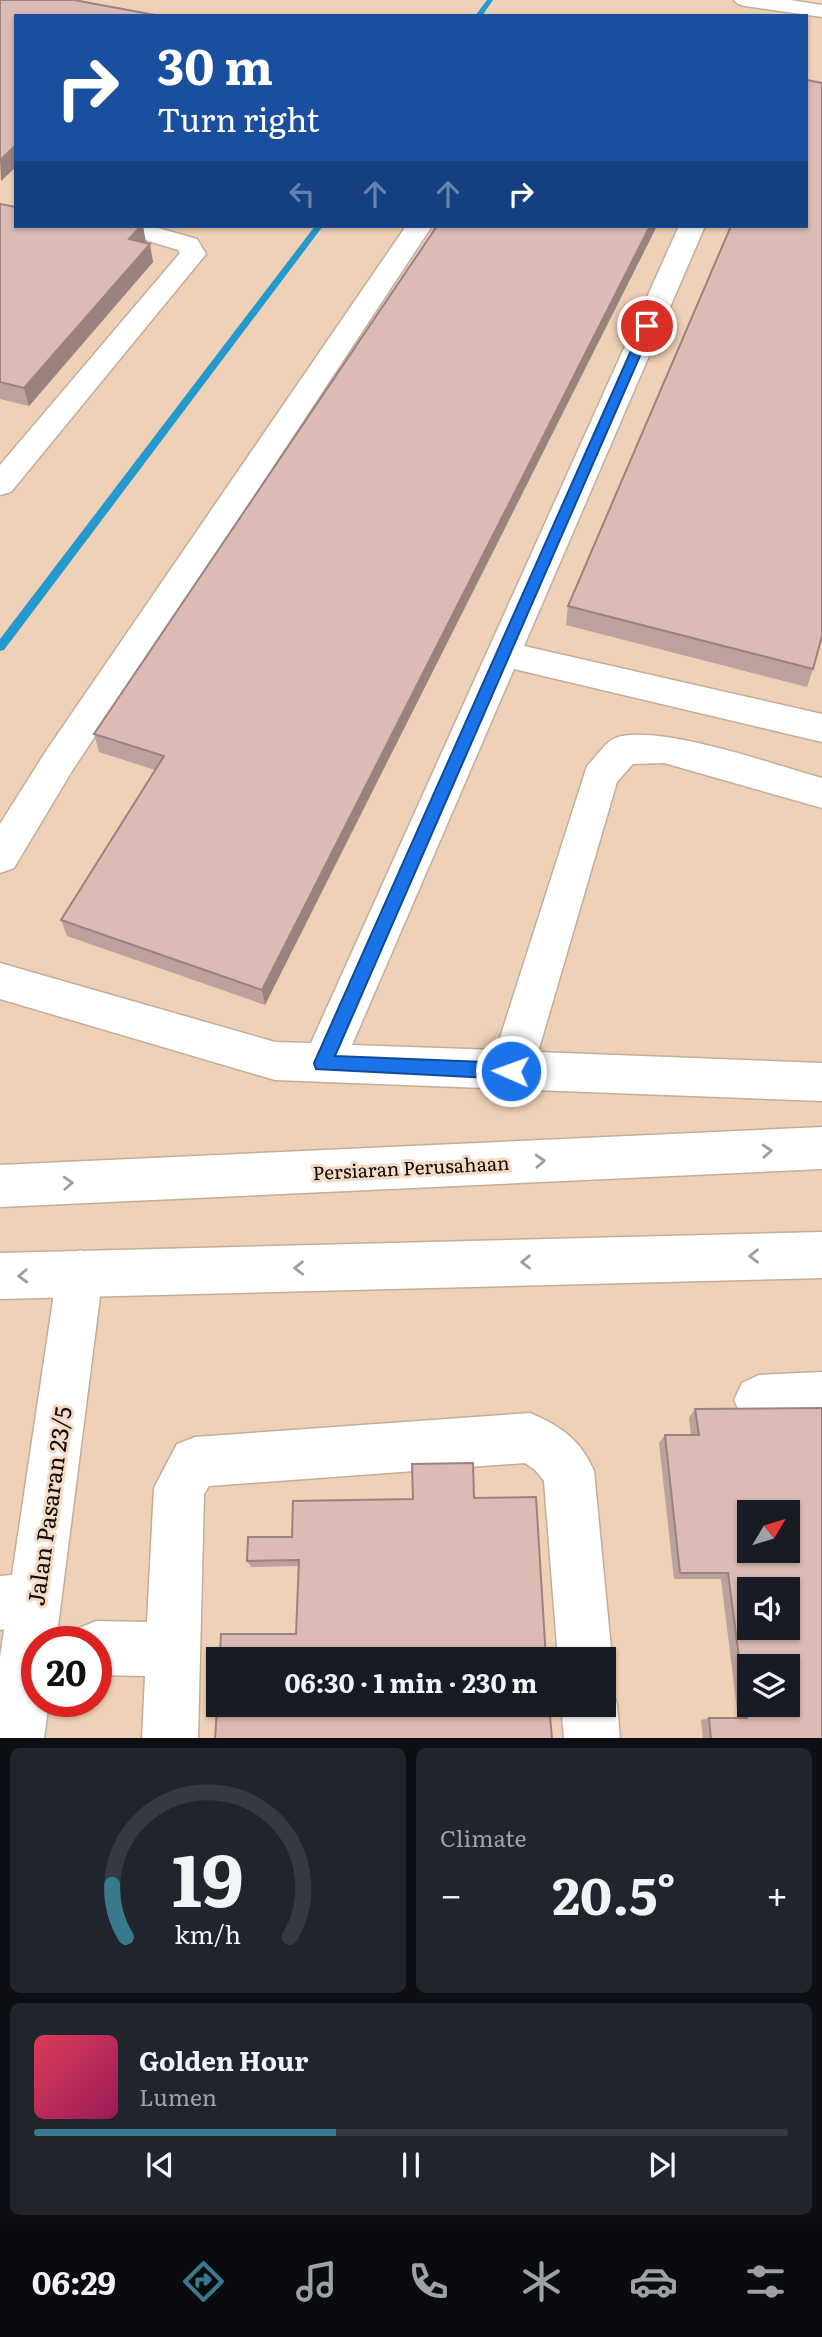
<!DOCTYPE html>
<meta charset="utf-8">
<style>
:root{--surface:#171b24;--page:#20242c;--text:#f1f3f6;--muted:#9ea1a6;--line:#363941;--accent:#39798d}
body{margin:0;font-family:Literata,serif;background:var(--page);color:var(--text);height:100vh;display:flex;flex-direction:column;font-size:26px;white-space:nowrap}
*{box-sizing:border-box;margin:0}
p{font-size:23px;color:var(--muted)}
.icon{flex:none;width:38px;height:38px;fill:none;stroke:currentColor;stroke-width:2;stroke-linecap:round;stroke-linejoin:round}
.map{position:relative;height:1738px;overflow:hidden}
.drawer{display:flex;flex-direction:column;gap:10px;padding:10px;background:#0d0f14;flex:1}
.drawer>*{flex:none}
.banner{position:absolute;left:14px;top:14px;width:794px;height:214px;border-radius:0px;box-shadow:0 2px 5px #0004;background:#1a4fa0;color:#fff;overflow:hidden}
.needle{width:46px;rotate:52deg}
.buttons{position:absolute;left:737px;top:1500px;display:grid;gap:14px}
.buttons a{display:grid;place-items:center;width:63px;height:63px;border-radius:0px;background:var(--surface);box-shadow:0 2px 5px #0004;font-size:35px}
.speed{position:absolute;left:21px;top:1626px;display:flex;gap:14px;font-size:35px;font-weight:700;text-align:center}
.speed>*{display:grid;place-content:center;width:91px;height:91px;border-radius:50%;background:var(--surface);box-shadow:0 2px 5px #0004;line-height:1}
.speed .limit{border:10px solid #d22;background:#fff;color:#111}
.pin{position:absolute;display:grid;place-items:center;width:60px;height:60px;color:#fff;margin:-30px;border:4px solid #fff;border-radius:50%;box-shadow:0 2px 7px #0007}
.me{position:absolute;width:77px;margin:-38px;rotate:272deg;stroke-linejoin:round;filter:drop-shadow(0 0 5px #0008)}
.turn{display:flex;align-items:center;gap:24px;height:147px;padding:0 28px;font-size:32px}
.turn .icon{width:91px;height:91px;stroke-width:2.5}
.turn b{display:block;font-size:49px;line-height:60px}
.lanes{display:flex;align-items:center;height:66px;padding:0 28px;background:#0003;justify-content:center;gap:35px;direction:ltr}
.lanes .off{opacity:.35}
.big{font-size:52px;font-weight:700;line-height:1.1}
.drawer .card{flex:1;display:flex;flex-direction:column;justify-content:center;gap:10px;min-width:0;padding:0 24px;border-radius:10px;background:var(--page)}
.drawer .dial{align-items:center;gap:0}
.dial svg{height:182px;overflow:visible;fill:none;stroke:var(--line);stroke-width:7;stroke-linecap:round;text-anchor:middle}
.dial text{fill:var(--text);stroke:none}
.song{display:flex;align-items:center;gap:21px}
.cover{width:84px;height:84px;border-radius:10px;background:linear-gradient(135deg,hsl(350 70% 55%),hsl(330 70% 35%))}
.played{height:7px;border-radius:4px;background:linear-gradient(90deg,var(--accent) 40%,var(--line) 40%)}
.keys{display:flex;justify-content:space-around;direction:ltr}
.heat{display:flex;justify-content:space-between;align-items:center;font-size:38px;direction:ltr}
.drawer .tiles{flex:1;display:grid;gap:10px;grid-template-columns:1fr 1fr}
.card:last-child{grid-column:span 2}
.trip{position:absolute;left:206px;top:1647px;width:410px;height:70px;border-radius:0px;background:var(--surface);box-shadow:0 2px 5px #0004;font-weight:700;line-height:70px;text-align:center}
.tabs{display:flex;height:112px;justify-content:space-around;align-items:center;background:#090b0e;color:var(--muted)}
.tabs .icon{width:49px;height:49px}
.tabs .selected{color:var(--accent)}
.tabs b{font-size:32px;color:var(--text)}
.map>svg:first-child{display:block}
.built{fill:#eed1b6;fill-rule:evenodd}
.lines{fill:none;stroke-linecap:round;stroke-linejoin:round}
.stream{fill:#2399cd;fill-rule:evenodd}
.minor-casing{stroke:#c4ad99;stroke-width:3}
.major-casing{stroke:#c4ad99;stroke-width:3}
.minor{fill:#fff;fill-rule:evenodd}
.major{fill:#fff;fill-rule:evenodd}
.wall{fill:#bda19c}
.shaded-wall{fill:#9a837f}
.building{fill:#dcbbb5;stroke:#9a837f;stroke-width:2;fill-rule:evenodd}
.oneway{stroke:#a09d9b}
.route{fill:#1a73e8;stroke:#114b97;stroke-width:2}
.labels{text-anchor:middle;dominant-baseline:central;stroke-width:6;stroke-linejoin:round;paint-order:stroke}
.street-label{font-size:19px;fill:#120a05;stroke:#f3dbc6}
.near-street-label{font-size:23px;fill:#120a05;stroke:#f3dbc6}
</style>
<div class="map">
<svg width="822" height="1739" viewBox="0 0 822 1739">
<rect width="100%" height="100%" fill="#f3dbc6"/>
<path class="built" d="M0 0H794L822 4V1738L0 1739ZM16 16H807V226H16ZM749 1512H788V1550H749ZM749 1589H788V1628H749ZM37 1642H96V1701H37ZM219 1659H604V1704H219ZM749 1666H788V1704H749Z"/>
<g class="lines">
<path class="stream" d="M487 0H493L482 16H475Z
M315 226H323L4 650 0 651V639Z"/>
<defs>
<path id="minor" d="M123 226H151L197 239 206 254 11 492 0 495V465L180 253 178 250 129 235Z
M406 226H432L72 771 14 868 0 873V824L46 751Z
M679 226H705L524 646 822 714V742L514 669 352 1045 496 1050 587 766C595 758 604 744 613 739 652 721 778 766 822 778V808L664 763 633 764 617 782 538 1052 822 1063V1101L275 1080 0 999V963L275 1042 311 1043Z
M80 1250 96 1257 103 1273 56 1642H37V1701H49L44 1739H0V1658L4 1629 0 1630V1576L12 1575 57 1273 64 1257Z
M822 1372V1422L759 1425 742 1417 734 1400 742 1383 759 1375Z
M530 1413C561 1426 581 1440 594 1471L612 1659 604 1678V1659H558L544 1481 535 1470 525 1463 209 1486 204 1494 198 1739H142L145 1676 96 1675V1642H72L77 1629 96 1621 147 1622 154 1488 177 1444 195 1437Z
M604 1682 609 1684 617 1704 620 1739H564L561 1704H604Z"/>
<path id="major" d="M734 0H790L822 5V17L745 6 738 4Z
M822 1127V1169L0 1207V1165Z
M822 1232V1278L0 1299V1253Z"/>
</defs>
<use href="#minor" class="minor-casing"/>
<use href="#major" class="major-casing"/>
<use href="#minor" class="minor"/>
<use href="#major" class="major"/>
</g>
<path class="wall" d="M0 204 107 227 109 226H143L145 243 153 262 29 406 0 399Z
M437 226 265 1005 67 936 61 920 155 770 99 752 94 734Z
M568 606 813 669 807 687 566 625Z
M695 1409 822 1739H703L701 1720 709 1718H738L721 1579H674L659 1443 665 1435H691L689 1418Z
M473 1463 296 1634 299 1566 251 1567 247 1561 413 1499Z"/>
<path class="shaded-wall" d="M16 145V167L1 181 0 160Z
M141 226H143L146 242 132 257 129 239Z
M650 226H657L265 1005 262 990Z
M150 244 153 262 29 406 24 388Z"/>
<path class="building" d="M0 0H74L155 15 16 16V145L0 160Z
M807 80 822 83V636L813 669 568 606 731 226H807Z
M0 204 16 207V226H100L107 227 109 226H141L129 239 150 244 24 388 0 382Z
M437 226H650L262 990 61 920 164 756 94 734Z
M822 1408V1739H711L709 1718H747L728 1573H680L665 1435H699L695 1409ZM749 1512H788V1550H749ZM749 1589H788V1628H749ZM749 1666H788V1704H749Z
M473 1463 474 1498 536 1497 546 1659H220L221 1634H296L299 1560 247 1561 248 1537H292L293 1501 413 1499 412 1464Z
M219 1679V1704H549L552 1739H215Z"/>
<defs><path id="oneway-chevron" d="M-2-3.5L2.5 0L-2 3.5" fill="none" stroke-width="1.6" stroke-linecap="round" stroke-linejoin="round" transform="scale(1.75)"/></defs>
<g class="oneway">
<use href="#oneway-chevron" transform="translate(767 1151) rotate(-3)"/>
<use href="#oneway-chevron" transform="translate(540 1161) rotate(-3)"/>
<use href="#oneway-chevron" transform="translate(68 1183) rotate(-3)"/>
<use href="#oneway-chevron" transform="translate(754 1256) rotate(179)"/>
<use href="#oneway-chevron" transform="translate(526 1262) rotate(179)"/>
<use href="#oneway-chevron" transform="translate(299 1268) rotate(179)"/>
<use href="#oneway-chevron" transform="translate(23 1276) rotate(178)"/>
</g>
<path class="route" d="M647 323 653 326 335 1056 511 1063 517 1065 520 1071 517 1076 511 1079 316 1069 314 1063 642 326Z"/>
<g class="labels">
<g class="street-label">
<text transform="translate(411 1167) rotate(-3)">Persiaran Perusahaan</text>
</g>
<g class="near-street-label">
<text transform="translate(48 1506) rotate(-82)">Jalan Pasaran 23/5</text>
</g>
</g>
</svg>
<div class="buttons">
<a><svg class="needle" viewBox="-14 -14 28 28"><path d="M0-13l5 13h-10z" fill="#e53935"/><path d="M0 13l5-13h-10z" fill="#9ea1a6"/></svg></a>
<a><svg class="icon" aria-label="sound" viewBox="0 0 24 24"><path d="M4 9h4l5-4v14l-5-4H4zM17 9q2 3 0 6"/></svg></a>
<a><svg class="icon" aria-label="layers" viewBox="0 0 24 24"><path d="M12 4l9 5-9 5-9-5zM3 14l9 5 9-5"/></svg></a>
</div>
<div class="speed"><div class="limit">20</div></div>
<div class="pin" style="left:647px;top:326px;background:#d93025"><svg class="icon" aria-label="arrive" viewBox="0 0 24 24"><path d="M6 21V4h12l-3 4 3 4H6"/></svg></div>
<svg class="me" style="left:511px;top:1071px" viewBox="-20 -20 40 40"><circle r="17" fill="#1a73e8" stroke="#fff" stroke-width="3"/><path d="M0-11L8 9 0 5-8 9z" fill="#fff"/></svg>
<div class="trip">06:30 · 1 min · 230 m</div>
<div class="banner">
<div class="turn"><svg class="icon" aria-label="right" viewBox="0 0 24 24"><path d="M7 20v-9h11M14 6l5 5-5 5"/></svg><div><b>30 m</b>Turn right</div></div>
<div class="lanes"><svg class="icon off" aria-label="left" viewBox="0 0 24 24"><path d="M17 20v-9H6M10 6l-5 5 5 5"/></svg><svg class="icon off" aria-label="ahead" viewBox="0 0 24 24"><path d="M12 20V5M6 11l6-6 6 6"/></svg><svg class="icon off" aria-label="ahead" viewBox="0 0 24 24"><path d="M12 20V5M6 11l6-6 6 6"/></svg><svg class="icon" aria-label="right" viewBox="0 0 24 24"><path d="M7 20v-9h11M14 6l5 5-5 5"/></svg></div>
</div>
</div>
<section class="drawer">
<div class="tiles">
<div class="card dial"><svg viewBox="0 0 100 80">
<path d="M14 69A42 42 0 1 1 86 69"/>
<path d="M14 69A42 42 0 0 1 8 46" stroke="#39798d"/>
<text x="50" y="56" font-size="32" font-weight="700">19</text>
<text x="50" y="72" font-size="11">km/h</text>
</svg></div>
<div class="card"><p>Climate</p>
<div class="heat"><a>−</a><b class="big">20.5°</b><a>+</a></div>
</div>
<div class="card">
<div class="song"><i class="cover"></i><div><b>Golden Hour</b><p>Lumen</p></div></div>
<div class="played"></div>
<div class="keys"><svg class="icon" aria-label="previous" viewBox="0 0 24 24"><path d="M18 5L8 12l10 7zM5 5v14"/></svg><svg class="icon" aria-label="pause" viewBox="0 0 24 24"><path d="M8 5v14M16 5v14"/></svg><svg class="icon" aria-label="next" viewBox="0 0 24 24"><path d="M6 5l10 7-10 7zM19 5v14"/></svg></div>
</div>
</div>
</section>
<nav class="tabs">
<b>06:29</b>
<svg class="icon selected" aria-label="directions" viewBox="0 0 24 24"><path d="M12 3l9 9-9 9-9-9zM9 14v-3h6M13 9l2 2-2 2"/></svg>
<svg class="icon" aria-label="music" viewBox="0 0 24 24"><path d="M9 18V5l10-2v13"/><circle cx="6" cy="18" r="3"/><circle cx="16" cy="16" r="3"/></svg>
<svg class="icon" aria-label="phone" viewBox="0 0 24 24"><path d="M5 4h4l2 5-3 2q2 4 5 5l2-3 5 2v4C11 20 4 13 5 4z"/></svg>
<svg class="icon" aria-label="climate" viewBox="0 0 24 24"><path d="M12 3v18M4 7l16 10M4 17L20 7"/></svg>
<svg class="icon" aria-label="car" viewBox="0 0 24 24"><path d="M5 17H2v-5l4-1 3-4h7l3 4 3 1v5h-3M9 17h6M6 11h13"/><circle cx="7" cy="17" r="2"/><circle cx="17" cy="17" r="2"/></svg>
<svg class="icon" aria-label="filters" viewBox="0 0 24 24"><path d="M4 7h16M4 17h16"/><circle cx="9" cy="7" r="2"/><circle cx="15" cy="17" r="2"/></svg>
</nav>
